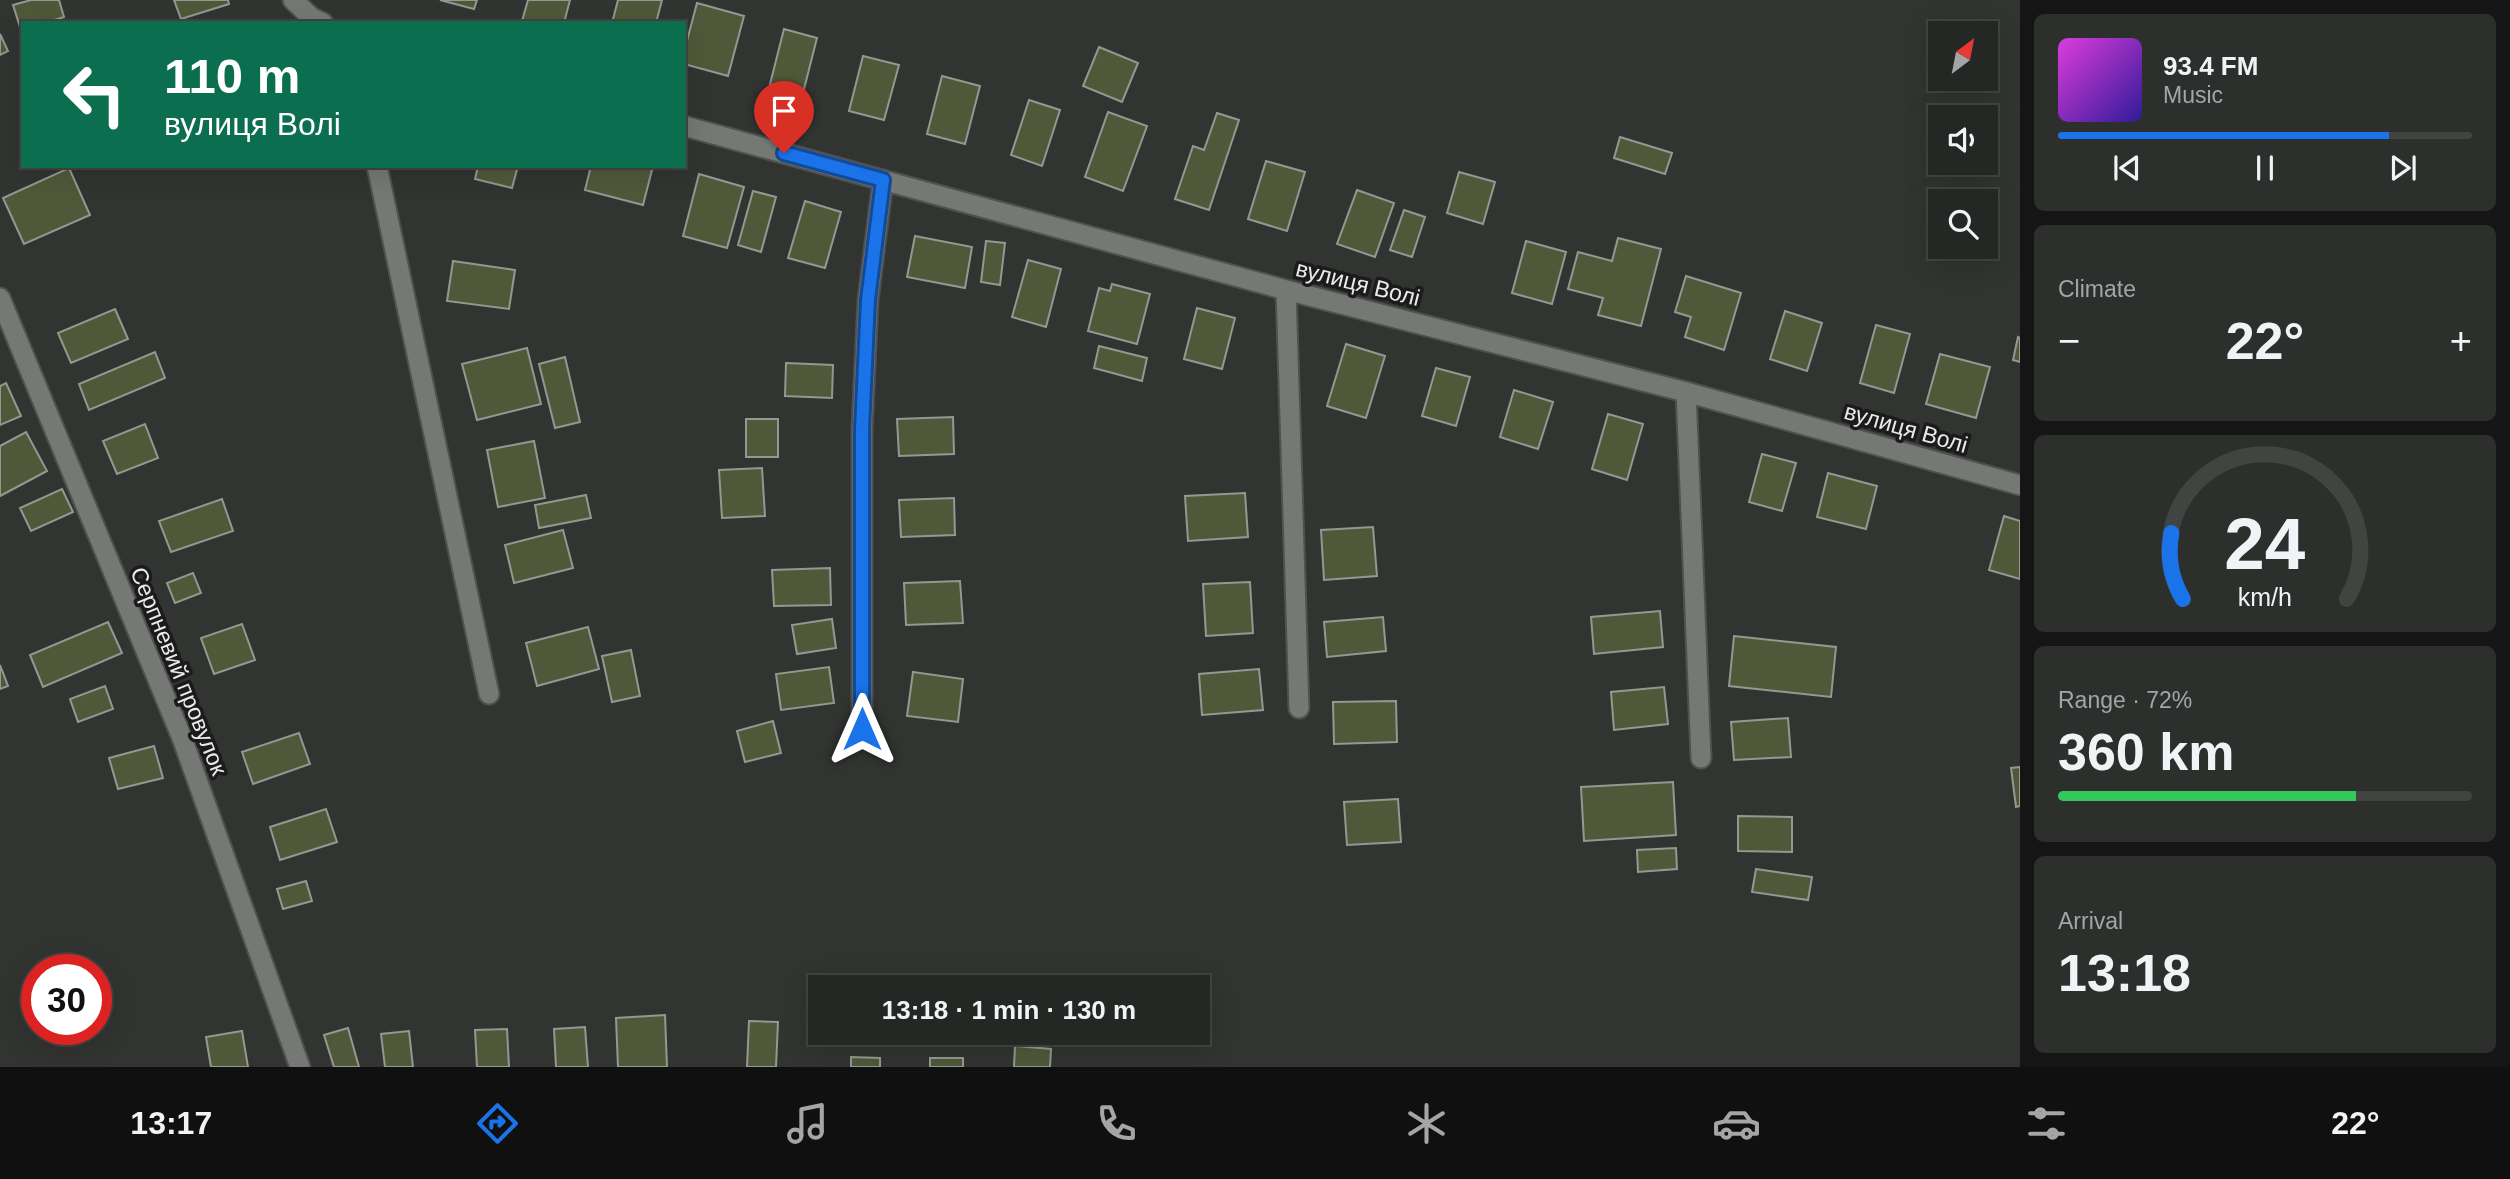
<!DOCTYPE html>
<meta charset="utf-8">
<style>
:root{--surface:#252725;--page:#2d2f2d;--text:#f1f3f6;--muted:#a3a5a7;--line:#424442;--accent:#1a73e8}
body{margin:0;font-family:Arial,sans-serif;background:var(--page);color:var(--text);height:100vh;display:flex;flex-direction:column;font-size:26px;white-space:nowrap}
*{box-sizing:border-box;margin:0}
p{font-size:23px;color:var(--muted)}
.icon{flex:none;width:38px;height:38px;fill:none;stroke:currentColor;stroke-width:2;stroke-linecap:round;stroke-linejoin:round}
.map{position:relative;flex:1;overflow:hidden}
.sheet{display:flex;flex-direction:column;gap:14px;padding:14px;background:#141514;width:490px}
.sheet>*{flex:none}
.top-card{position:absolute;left:21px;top:21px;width:665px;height:147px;border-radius:0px;box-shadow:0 7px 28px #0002,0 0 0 2px var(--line);background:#0b6e4f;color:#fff;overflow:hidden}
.needle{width:46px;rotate:32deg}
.fabs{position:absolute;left:1928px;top:21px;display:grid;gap:14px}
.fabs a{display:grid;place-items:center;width:70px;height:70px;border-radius:0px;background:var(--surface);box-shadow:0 7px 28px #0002,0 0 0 2px var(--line);font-size:35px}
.speed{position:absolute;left:21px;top:954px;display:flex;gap:14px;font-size:35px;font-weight:700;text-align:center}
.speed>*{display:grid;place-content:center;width:91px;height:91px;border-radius:50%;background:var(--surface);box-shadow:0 7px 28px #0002,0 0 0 2px var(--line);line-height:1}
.speed .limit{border:10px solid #d22;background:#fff;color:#111}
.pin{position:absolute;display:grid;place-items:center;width:60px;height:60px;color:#fff;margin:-72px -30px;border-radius:50% 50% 50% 0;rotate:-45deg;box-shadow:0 0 7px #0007}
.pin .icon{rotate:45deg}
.me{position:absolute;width:77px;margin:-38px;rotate:0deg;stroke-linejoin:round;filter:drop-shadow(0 0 5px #0008)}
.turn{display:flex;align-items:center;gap:24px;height:147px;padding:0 28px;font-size:32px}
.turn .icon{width:91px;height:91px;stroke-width:2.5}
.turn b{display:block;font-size:49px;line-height:60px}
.big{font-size:52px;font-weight:700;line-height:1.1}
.sheet .tile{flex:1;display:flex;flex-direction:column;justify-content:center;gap:10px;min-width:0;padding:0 24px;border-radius:10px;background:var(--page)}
.sheet .dial{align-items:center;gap:0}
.dial svg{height:182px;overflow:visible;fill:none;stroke:var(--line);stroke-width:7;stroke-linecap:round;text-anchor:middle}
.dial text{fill:var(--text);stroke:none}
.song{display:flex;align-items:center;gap:21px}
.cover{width:84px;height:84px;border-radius:10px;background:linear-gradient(135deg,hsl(300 70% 55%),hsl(250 70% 35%))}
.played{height:7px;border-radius:4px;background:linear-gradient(90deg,var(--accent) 80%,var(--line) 80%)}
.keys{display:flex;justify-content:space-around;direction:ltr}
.heat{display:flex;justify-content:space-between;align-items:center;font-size:38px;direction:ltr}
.charge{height:10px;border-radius:5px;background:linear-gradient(90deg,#34c759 72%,var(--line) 0)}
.trip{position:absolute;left:808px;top:975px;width:402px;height:70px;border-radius:0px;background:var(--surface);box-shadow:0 7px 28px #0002,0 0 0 2px var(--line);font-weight:700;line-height:70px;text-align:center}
.menu{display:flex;height:112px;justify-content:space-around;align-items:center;background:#0f100f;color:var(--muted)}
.menu .icon{width:49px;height:49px}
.menu .current{color:var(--accent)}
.menu b{font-size:32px;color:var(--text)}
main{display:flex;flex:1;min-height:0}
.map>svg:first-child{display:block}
.building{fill:#4f5939;stroke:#969793;stroke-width:2}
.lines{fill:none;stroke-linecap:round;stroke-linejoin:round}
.minor-casing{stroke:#4f514f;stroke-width:23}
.minor{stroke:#757875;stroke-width:19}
.route-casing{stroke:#114b97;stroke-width:18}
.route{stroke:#1a73e8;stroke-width:12}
.labels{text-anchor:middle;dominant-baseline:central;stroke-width:7;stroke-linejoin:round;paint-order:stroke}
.street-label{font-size:23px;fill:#e9ebe9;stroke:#1a1b1a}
</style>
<main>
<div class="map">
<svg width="2020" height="1067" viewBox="0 0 2020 1067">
<rect width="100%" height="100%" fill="#313431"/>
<path class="building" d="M31 0H59L64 17 45 23H23L21 30 13 5Z
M174 0H228L229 4 181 19Z
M440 0H477L474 9Z
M528 0H570L564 23 522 21Z
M618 0H662L656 23H612Z
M697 3 744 16 728 76 684 64V52Z
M784 29 817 38 802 97 769 88Z
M0 34 8 51 0 55Z
M1099 47 1138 63 1122 102 1083 86Z
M863 56 899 65 884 120 849 111Z
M942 76 980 86 965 144 927 134Z
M1029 100 1060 110 1042 166 1011 155Z
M1108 112 1147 126 1123 191 1085 177Z
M1217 113 1239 120 1209 210 1175 199 1193 146 1204 150Z
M1620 137 1672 153 1665 174 1614 158Z
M1266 161 1305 172 1287 231 1248 219Z
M478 166H518L512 188 475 179Z
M591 166H653L643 205 585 190Z
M69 168 90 215 24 244 3 198Z
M1459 172 1495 182 1483 224 1447 213Z
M699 174 744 187 727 248 683 236Z
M1357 190 1394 203 1375 257 1337 244Z
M753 191 776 197 761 252 738 245Z
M805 201 841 212 825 268 788 258Z
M1404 210 1425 217 1412 257 1390 250Z
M915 236 972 247 965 288 907 277Z
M1618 238 1661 249 1641 326 1598 315 1603 298 1568 289 1578 252 1612 261Z
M986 241 1005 243 1000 285 981 282Z
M1526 241 1566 252 1552 304 1512 293Z
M1028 260 1061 269 1046 327 1012 317Z
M453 261 515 270 509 309 447 301Z
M1686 276 1741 293 1724 350 1685 337 1691 317 1675 312Z
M1112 284 1150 294 1137 344 1088 331 1099 288 1110 291Z
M1197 308 1235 318 1222 369 1184 359Z
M115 309 128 339 71 363 58 333Z
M1785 311 1822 323 1807 371 1770 359Z
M1876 325 1910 334 1894 393 1860 383Z
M2018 337 2020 338V362L2013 360Z
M1346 344 1385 356 1366 418 1327 406Z
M1099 346 1147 358 1142 381 1094 368Z
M527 348 541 404 477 420 462 364Z
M155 352 165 378 89 410 79 384Z
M1940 354 1990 367 1976 418 1926 404Z
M565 357 580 422 555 428 539 364Z
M786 363 833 365 832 398 785 396Z
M1436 368 1470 377 1456 426 1422 416Z
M6 383 21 416 0 425V386Z
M1514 390 1553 402 1538 449 1500 437Z
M1608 414 1643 424 1627 480 1592 469Z
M953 417 954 454 899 456 897 419Z
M746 419H778V457H746Z
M145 424 158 458 117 474 103 441Z
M26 432 47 471 0 496V446Z
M534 441 545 498 498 507 487 450Z
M1762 454 1796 463 1782 511 1749 502Z
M762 468 765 516 722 518 719 470Z
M1828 473 1877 486 1866 529 1817 517Z
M62 489 73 512 31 531 20 508Z
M1245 493 1248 537 1188 541 1185 496Z
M586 495 591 518 539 528 535 505Z
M954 498 955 535 901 537 899 500Z
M222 499 233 531 171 552 159 521Z
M2004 516 2020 521V579L1989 570Z
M1373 527 1377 576 1324 580 1321 530Z
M563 530 573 568 514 583 505 545Z
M830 568 831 605 774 606 772 570Z
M193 573 201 593 175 603 167 583Z
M960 581 963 623 906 625 904 583Z
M1250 582 1253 633 1206 636 1203 584Z
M1660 611 1663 647 1594 654 1591 617Z
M1383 617 1386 651 1327 657 1324 622Z
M832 619 836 648 797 654 792 625Z
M108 622 122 653 43 687 30 655Z
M242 624 255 660 214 674 201 638Z
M588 627 599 669 537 686 526 643Z
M1734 636 1836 647 1831 697 1729 686Z
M631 650 640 696 612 702 602 656Z
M0 665 8 686 0 689Z
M829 667 834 703 781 710 776 674Z
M1259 669 1263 710 1202 715 1199 674Z
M913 672 963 679 958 722 907 716Z
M105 686 113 709 78 722 70 699Z
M1664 687 1668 724 1614 730 1611 692Z
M1396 701 1397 742 1334 744 1333 702Z
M1788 718 1791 757 1734 760 1731 722Z
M773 721 781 753 745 762 737 731Z
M299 733 310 764 253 784 242 752Z
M154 746 163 778 118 789 109 758Z
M2020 767V806L2016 807 2011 768Z
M1673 782 1676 835 1584 841 1581 787Z
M1398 799 1401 842 1347 845 1344 802Z
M326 809 337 842 280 860 270 827Z
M1738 816 1792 817V852L1738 851Z
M1676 848 1677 869 1638 872 1637 850Z
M1756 869 1812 877 1808 900 1752 892Z
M306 881 312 901 283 909 277 889Z
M665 1015 667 1067H618L616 1018Z
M749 1021 778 1022 776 1067H747Z
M585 1027 588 1067H556L554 1029Z
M348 1028 359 1067H334L324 1035Z
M507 1029 509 1067H477L475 1030Z
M242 1031 248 1067H211L206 1037Z
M409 1031 413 1067H385L381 1034Z
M1015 1046 1051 1049 1050 1067H1014Z
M851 1057 880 1058V1067H851Z
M930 1058H963V1067H930Z"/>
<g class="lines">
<defs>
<path id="minor" d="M293 0 312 18 323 23
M684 126 1286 290 1686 392 2020 485
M377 166 489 694
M1286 290 1299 708
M0 298 182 738 300 1067
M1686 392 1701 758
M862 729V429L868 300 883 180"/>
</defs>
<use href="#minor" class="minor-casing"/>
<use href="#minor" class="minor"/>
</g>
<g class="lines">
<defs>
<path id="route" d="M784 153 883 180 868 300 862 429V729"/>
</defs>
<use href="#route" class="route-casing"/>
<use href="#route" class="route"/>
</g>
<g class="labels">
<g class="street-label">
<text transform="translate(1358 283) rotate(14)">вулиця Волі</text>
<text transform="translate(1906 428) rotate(16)">вулиця Волі</text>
<text transform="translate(179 671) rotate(68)">Серпневий провулок</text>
</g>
</g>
</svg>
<div class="fabs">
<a><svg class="needle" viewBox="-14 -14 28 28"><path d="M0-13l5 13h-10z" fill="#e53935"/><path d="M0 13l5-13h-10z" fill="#a3a5a7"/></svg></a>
<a><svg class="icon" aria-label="sound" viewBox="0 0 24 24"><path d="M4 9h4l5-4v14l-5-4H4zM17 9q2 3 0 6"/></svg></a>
<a><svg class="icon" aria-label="search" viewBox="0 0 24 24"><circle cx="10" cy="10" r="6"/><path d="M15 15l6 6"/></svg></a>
</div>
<div class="speed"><div class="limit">30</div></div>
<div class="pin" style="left:784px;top:153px;background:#d93025"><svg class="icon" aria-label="arrive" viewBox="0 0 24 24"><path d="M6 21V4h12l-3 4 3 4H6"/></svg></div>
<svg class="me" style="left:862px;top:729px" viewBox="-20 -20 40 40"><path d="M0-17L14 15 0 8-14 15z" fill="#1a73e8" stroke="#fff" stroke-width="4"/></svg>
<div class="trip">13:18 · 1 min · 130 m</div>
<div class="top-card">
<div class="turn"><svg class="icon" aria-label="left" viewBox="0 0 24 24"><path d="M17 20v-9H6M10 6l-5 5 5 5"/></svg><div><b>110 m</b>вулиця Волі</div></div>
</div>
</div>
<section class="sheet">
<div class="tile">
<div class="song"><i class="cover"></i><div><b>93.4 FM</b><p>Music</p></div></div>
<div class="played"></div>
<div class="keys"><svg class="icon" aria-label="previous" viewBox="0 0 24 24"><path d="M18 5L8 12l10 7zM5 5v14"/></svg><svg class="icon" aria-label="pause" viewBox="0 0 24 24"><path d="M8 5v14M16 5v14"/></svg><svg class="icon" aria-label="next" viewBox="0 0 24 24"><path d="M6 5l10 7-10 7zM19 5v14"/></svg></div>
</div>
<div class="tile"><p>Climate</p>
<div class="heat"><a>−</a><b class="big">22°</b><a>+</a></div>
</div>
<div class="tile dial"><svg viewBox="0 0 100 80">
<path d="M14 69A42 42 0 1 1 86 69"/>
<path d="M14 69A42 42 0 0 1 9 40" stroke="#1a73e8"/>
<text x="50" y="56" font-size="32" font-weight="700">24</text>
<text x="50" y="72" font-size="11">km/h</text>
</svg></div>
<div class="tile"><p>Range · 72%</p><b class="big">360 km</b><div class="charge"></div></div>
<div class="tile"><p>Arrival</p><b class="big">13:18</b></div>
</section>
</main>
<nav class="menu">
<b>13:17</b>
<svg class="icon current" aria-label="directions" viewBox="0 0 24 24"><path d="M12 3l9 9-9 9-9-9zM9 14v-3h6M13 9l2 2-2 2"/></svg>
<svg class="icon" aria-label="music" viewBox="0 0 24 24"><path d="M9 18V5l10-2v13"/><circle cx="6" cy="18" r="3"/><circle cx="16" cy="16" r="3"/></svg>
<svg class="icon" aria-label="phone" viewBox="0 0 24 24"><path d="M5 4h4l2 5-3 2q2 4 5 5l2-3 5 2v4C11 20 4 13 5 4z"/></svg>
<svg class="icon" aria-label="climate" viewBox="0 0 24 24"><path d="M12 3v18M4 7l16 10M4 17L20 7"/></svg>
<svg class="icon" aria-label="car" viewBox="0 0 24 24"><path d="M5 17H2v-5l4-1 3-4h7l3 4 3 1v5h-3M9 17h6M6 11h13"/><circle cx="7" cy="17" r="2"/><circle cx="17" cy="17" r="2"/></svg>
<svg class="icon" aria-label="filters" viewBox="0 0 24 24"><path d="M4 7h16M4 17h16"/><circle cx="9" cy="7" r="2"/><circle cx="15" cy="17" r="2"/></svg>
<b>22°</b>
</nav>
